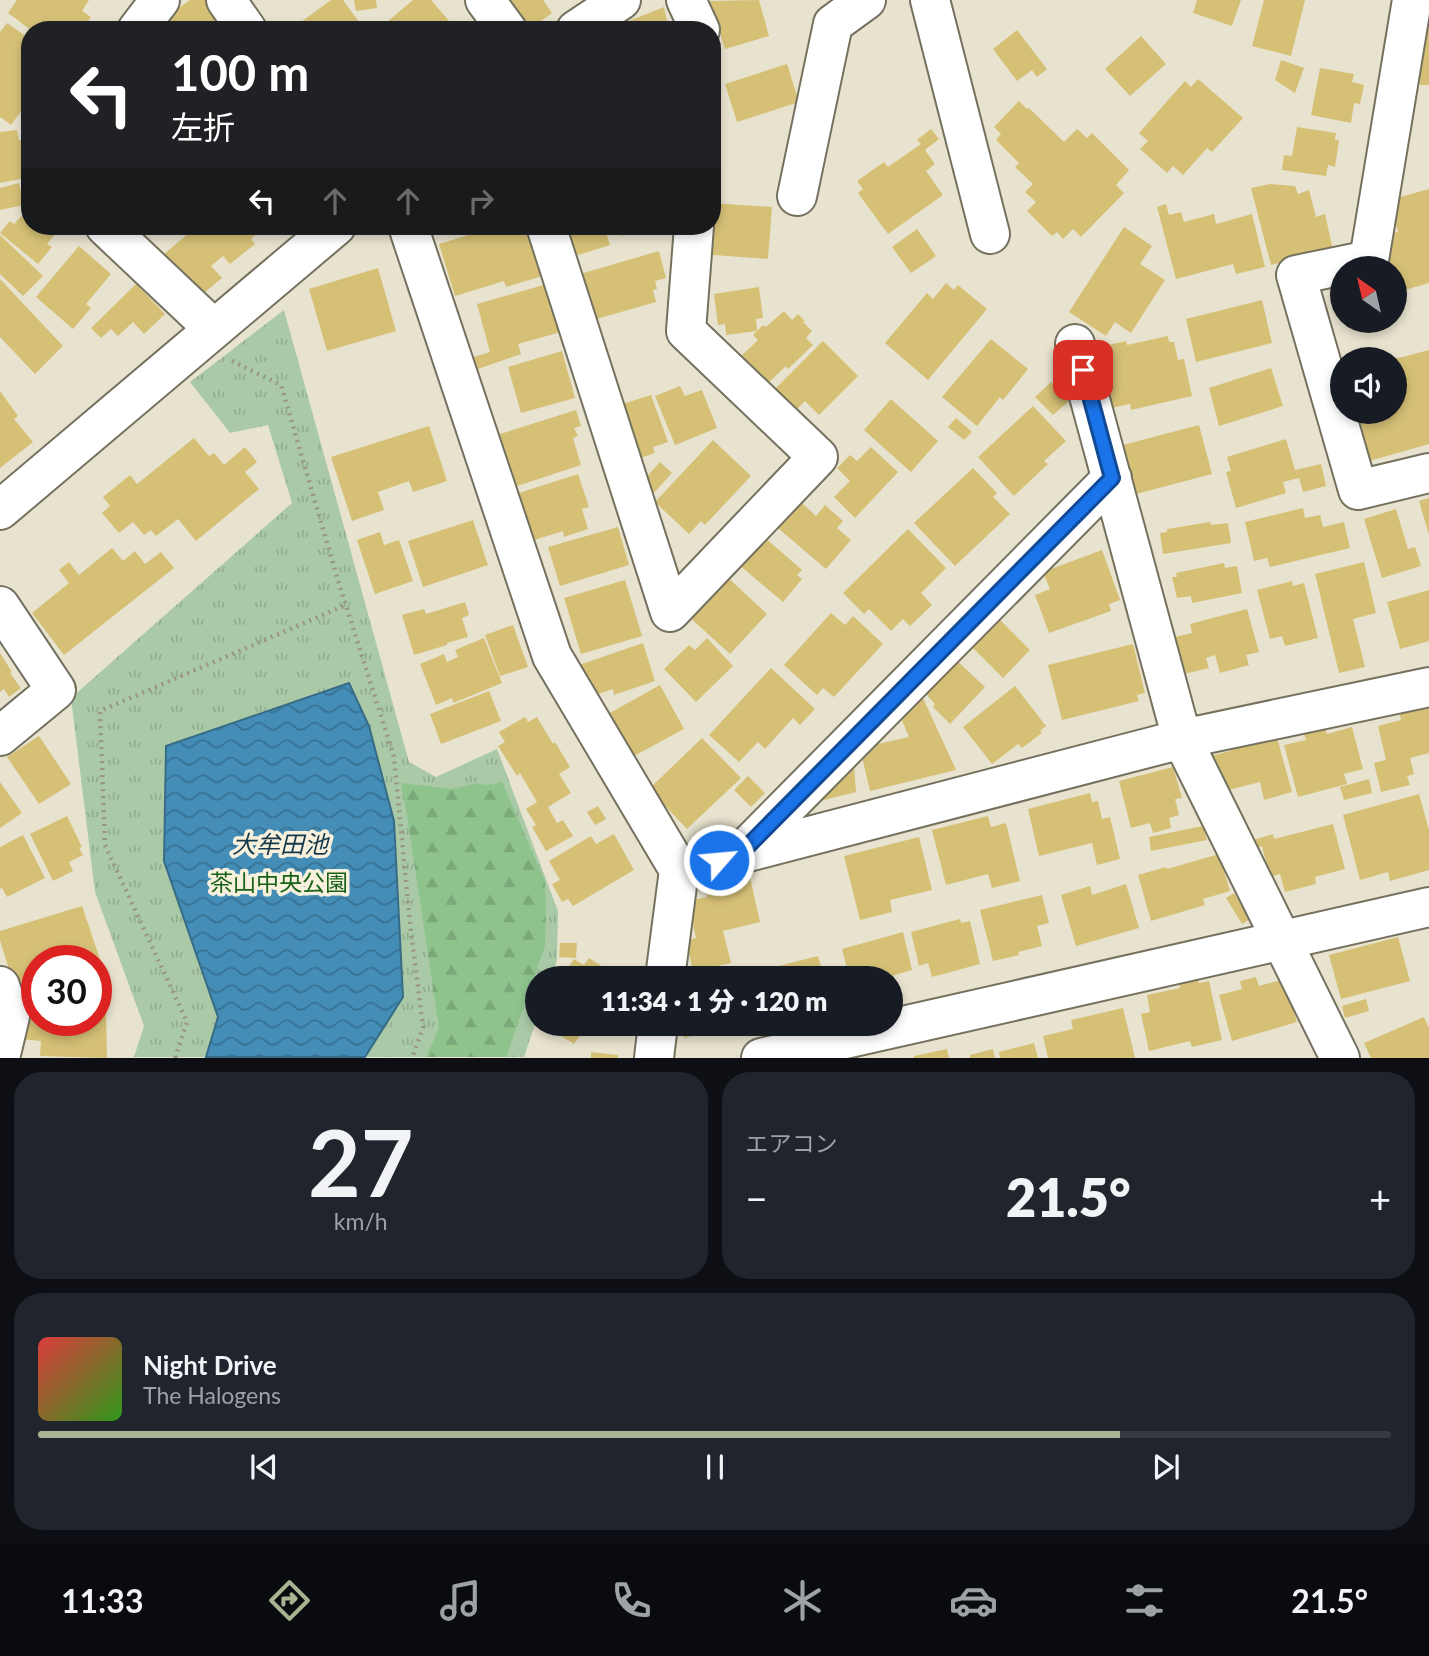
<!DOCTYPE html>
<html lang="ja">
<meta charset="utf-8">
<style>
:root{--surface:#171b24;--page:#20242c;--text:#f1f3f6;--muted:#9ea1a6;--line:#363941;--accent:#a7b391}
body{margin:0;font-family:Lato,"Noto Sans JP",sans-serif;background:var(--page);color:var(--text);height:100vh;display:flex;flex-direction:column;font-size:26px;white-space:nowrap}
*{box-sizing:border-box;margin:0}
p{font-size:23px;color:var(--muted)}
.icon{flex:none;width:38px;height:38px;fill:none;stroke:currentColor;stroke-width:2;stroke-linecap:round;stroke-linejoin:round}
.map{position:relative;height:1058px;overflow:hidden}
.details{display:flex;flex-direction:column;gap:14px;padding:14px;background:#0d0f14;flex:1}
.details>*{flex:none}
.banner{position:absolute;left:21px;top:21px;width:700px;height:214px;border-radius:28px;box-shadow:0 4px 10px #0003;background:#202124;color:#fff;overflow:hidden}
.needle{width:46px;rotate:326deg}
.tools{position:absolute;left:1330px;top:256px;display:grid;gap:14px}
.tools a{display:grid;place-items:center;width:77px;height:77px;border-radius:50%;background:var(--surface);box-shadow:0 4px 10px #0003;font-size:35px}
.speed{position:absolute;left:21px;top:945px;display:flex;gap:14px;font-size:35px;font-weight:700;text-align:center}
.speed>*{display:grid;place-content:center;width:91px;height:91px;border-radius:50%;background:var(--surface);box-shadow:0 4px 10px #0003;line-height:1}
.speed .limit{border:10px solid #d22;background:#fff;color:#111}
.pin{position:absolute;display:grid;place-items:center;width:60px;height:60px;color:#fff;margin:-30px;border-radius:14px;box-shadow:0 4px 10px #0006}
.me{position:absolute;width:77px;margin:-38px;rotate:63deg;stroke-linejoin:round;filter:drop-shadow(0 0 5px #0008)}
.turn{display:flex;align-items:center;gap:24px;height:147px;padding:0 35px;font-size:32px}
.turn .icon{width:91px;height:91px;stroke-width:2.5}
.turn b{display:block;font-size:49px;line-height:60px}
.lanes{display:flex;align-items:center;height:66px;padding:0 35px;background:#0003;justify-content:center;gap:35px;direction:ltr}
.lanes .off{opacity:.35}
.big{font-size:52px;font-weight:800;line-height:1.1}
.details .tile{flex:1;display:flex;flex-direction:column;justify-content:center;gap:10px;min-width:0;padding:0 24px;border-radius:28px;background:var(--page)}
.details .dial{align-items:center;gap:0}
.dial b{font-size:91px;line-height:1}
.song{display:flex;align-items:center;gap:21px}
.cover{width:84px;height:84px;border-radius:10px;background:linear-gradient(135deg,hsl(0 70% 55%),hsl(110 70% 35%))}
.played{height:7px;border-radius:4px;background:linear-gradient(90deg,var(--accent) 80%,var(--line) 80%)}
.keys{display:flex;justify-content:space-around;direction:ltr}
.heat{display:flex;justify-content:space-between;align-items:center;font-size:38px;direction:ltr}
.details .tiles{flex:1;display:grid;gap:14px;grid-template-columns:1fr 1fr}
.tile:last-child{grid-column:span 2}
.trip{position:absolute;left:525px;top:966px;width:378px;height:70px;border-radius:35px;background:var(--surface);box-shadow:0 4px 10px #0003;font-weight:800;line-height:70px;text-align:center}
.dock{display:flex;height:112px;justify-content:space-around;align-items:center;background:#090b0e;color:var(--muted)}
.dock .icon{width:49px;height:49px}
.dock .selected{color:var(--accent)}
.dock b{font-size:32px;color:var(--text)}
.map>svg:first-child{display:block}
.grass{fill:url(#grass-tufts)}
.forest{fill:url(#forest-firs)}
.water{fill:url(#water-waves);stroke:#386b86;stroke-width:2}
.building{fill:#d5c076}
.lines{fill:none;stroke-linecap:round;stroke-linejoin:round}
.minor-casing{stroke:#75715f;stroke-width:42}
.path{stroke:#999586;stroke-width:4.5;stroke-dasharray:2 5;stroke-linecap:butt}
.minor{stroke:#fff;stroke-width:38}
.route-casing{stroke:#114b97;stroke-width:18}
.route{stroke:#1a73e8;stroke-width:12}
.labels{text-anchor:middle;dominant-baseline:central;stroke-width:7;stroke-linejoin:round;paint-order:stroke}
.park-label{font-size:23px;fill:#166118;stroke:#f6f0dc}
.water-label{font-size:24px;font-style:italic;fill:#17384a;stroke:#f6f0dc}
</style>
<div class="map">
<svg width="1429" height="1058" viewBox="0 0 1429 1058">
<defs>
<pattern id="grass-tufts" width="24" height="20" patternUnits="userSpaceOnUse" patternTransform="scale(1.75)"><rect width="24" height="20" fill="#aacaa7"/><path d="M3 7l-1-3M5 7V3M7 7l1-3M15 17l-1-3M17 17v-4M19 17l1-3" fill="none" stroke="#92ad8f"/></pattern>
<pattern id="forest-firs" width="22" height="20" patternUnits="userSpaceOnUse" patternTransform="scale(1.75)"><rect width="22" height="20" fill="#8ec48c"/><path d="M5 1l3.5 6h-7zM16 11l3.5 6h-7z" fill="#7aa878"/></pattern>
<pattern id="water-waves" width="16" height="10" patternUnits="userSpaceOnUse" patternTransform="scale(1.75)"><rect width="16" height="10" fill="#438db7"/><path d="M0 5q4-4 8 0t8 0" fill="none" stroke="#377294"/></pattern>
</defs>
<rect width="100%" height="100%" fill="#e8e3cf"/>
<path class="grass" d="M284 310 409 762 436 777 497 749 558 911 557 960 551 978H537V1018L524 1057H134L144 1026 95 892 71 698 292 503 268 425 230 433 190 382Z"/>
<path class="forest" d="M502 782 545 881 546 909 545 946 506 1057H426L439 1028 407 815 401 783 451 789 477 783 486 785Z"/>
<path class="water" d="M349 683 369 726 394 821 403 997 365 1057H206L218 1017 164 861 166 746Z"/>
<path class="building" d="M17 0H89L82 11 91 17 82 30H31L8 13Z
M190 0H207L228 30H166L160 21Z
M331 0H343L365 30H290Z
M354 0H376L377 8 356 11Z
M413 0H431L457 30H394L387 22Z
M499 0H543L552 13 529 30H520Z
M759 0 769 36 725 49 710 1Z
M1197 0H1241L1232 26 1193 13Z
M1264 0H1305L1291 56 1252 46Z
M664 7 669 30H615L614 27Z
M1421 20H1429V85H1420Z
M7 23 30 39V99L11 125 0 117V32Z
M1017 30 1047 69 1037 77 1032 70 1017 81 993 49Z
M1141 36 1166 64 1130 96 1105 69Z
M1281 60 1304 68 1295 93 1275 80Z
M787 64 799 102 737 122 725 84Z
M1320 68 1354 74 1352 82 1364 85 1360 104 1354 103 1351 123 1311 115Z
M1198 79 1243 118 1212 152 1207 148 1183 175 1173 166 1167 173 1140 149 1148 141 1139 133 1185 81 1191 87Z
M1019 101 1027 109 1029 108 1064 142 1077 129 1087 138 1092 133 1129 170 1116 185 1124 193 1081 237 1073 229 1063 239 1057 232 1052 236 1027 211 1036 202 1025 192 1033 184 1015 167 1019 163 996 140 1001 134 994 127Z
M1297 127 1336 133 1335 140H1339L1335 167 1328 165 1326 176 1282 170 1284 155 1292 156Z
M931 129 939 139 925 150 935 164 926 171 943 195 888 234 858 193 863 189 857 181 884 162 888 167 921 144 917 140Z
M17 130 19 140 30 139V177L0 183V132Z
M19 183 24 205 0 210V188Z
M1270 184 1295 186 1298 194 1309 190 1316 217 1325 214 1333 250 1271 265 1251 188Z
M1429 189V283L1398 292 1395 281V268H1391L1382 236 1398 232 1389 200Z
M712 203 772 207 768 259 701 254 712 226Z
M1166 204 1169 215 1181 212 1184 222 1214 214 1216 224 1252 214 1265 267 1236 274 1233 264 1176 279 1157 207Z
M24 213 30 218V226H62L47 244 52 247 38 264 0 233 10 221 14 224Z
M197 226H249L256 234 251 239 255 244 230 264 223 256 211 266 222 278 199 297 163 255Z
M490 226H531L542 276 506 287 504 281 455 296 439 244 488 229 487 227Z
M560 226H604L610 245 569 258Z
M616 226H641L622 236Z
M1124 227 1152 246 1140 264 1165 280 1131 333 1115 322 1106 336 1069 312Z
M917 229 936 256 911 273 892 247Z
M0 235 43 276 23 296 0 274Z
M79 246 111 274 86 304 91 308 73 329 36 297Z
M659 251 666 278 655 281 657 289 653 290 656 302 593 320 580 274Z
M378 268 396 331 327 351 309 289Z
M0 279 63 346 35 374 0 337Z
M946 283 954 290 958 285 987 309 928 380 885 343 927 293 933 299Z
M136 284 165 314 144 334 133 322 118 336 111 329 101 338 91 328Z
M547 284 561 332 518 344 521 354 478 369 474 357 490 352 477 304Z
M759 287 763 318 756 319 757 331 726 335 725 324 718 325 714 294Z
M1262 300 1272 343 1196 362 1186 319Z
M784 311 792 320 798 314 805 321 803 322 812 331 806 338 813 345 788 369 786 366 765 386 739 358 758 340 753 335 763 325 766 327Z
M1168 336 1169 342H1174L1178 360 1184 359 1192 396 1131 410 1130 404 1107 409 1095 356 1110 353 1108 345 1126 341 1127 345Z
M991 339 1028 369 1003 400 1000 397 977 426 942 397Z
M823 341 858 376 819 415 805 401 791 415 770 394Z
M1429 350V444L1366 462 1352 411H1395V359Z
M562 351 575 398 521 413 508 367Z
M1271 368 1283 406 1219 426 1209 388Z
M1051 382 1069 401 1053 415 1035 397Z
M680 386 685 396 702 390 717 428 675 445 655 396Z
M0 391 18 416 14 419 33 442 0 468Z
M651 395 668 442 653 447 655 453 632 461 613 407Z
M891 399 938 441 911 472 864 430Z
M1033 406 1066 441 1044 461 1048 464 1014 496 978 457Z
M576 410 581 426 574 428 578 436 573 438 581 465 514 487 497 435Z
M956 418 972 432 964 440 948 427Z
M1199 425 1212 474 1136 494 1123 445Z
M429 426 447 481 413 492 409 481 378 492 384 510 352 521 331 457Z
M194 438 209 456 214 453 224 465 245 447 257 462 245 472 259 489 196 541 178 519 156 536 151 530 144 535 133 522 119 533 102 513 110 506 103 497 130 475 137 484Z
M1286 439 1295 470 1321 464 1326 486 1303 492 1299 478 1283 482 1286 493 1236 508 1226 472 1231 471 1227 457Z
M713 440 751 476 705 525 701 521 689 534 655 502Z
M871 447 898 472 855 518 834 497 850 481 837 468 850 455 857 461Z
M660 462 672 473 652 495 641 483Z
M973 468 997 493 993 497 1010 514 955 566 914 523Z
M578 474 589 507 582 509 588 529 564 537 563 531 531 541 516 494Z
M1429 498V532H1428L1419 501Z
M802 503 816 516 825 505 843 521 837 528 851 540 826 569 772 523 787 505 794 512Z
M1303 508 1305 518 1320 515 1323 527 1344 522 1350 548 1270 567 1267 558 1254 561 1245 522Z
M1396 509 1408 549 1415 547 1421 566 1382 578 1364 519Z
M473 520 488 565 423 587 408 541Z
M1210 522 1211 525 1228 523 1231 543 1163 554 1160 533 1167 532V529Z
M618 527 629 565 560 586 548 547Z
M908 529 946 568 921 593 932 605 910 626 903 619 891 631 869 609 864 614 843 593Z
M380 532 384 545 399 540 413 581 375 594 357 540Z
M763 536 802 570 797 575 802 579 783 602 731 558Z
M112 548 123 561 135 551 145 564 161 552 174 568 64 655 32 613 69 583 59 570 69 562 79 575Z
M1102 550 1120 600 1109 604 1111 611 1049 633 1035 595 1050 589 1043 572Z
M1364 562 1376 613 1353 619 1365 667 1339 673 1315 574Z
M1224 563 1225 568 1237 566 1242 593 1192 603 1191 596 1177 598 1172 577H1177L1176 573Z
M724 574 767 614 730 654 686 614Z
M625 580 642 636 581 654 564 598Z
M1292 581 1293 586 1304 583 1318 638 1285 646 1282 636 1270 639 1257 590Z
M1429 590V641L1400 649 1387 602Z
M465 602 469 615 462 618 468 637 447 643V645L414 655 402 615 424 609 426 614Z
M1247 609 1259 652 1246 655 1249 665 1220 673 1215 655 1206 658 1209 668 1176 676 1166 639 1192 633 1190 624Z
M831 613 845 625 853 616 883 644 834 697 823 688 817 695 784 665Z
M1000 620 1030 650 1003 678 967 642 983 625 989 630Z
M513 625 528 667 500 676 485 635Z
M484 638 502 683 453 703 452 698 436 705 420 664 444 654 447 662 458 657 455 650Z
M707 638 733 666 696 702 664 669 689 645 695 650Z
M643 643 655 681 614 695 613 689 590 697 579 665Z
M1133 644 1145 693 1137 695 1139 701 1062 720 1048 665Z
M0 653 12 672 10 673 21 688 9 697 4 689 0 692Z
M953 657 985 687 950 724 933 707 935 704 926 694 939 680 935 676Z
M771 668 815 709 800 725 793 718 765 749 758 742 739 762 709 735Z
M660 685 684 729 632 757 608 714Z
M1015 686 1046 726 1040 731 1042 733 1022 748 1018 744 992 764 963 727Z
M489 691 501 721 441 744 430 714Z
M923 698 956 770 870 791 860 748 909 737 898 711Z
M1429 703V753L1410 758 1414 774 1407 776 1410 785 1381 792 1374 763 1386 760 1378 726 1401 720 1399 711Z
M525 717 528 722 537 717 553 744 555 742 570 767 559 774 571 793 548 807 557 823 563 820 573 836 546 851 532 827 536 825 526 809 537 802 520 773 517 776 498 746 505 742 499 732Z
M1324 723 1327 734 1352 727 1363 769 1344 774 1347 784 1298 797 1284 745 1306 740 1302 729Z
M1276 734 1292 792 1264 800 1260 782 1221 792 1211 756 1230 751 1229 746Z
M39 736 71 784 39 804 7 757Z
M702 738 741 778 687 829 649 789Z
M854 765 856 792 820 801 818 791Z
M1173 767 1182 798 1175 799 1179 815 1169 818 1171 828 1153 833 1150 823 1131 828 1119 781Z
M748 776 765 793 751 807 734 790Z
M1369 779 1372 793 1344 800 1340 787Z
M0 782 22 813 0 828Z
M1090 793 1092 802 1098 801 1102 819 1110 817 1120 859 1097 865 1092 843 1039 856 1028 809Z
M1419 794 1429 830V870L1390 881 1388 872 1360 880 1343 815Z
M598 806 606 819 595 825 587 812Z
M67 816 82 847 79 848 83 855 69 862 73 871 53 881 30 834Z
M988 816 991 827 1006 823 1020 881 992 888 988 874 946 885 932 830Z
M1333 824 1345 869 1315 877 1316 884 1285 892 1280 874 1270 877 1262 846 1256 848 1253 840 1273 834 1274 839Z
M1203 826 1207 840 1151 851 1149 837Z
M614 834 634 870 573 906 568 899 562 902 552 884 560 880 549 861 591 836 596 844Z
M23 835 45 878 7 897 2 888 0 889V847Z
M919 837 932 890 890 900 892 912 860 920 844 856Z
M1219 854 1230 891 1203 899 1205 905 1151 921 1138 875 1166 867 1167 869Z
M749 873 760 922 723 931 731 963 693 971 686 940 696 938 688 901 707 897 704 883Z
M1126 884 1139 928 1076 946 1061 895 1090 886 1092 895Z
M1234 893 1250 919 1242 924 1226 898Z
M1042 895 1049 923 1037 926 1042 946 1018 952 1019 955 993 961 980 910Z
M82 906 109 986 96 990V961H37V983L15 989 0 940V931Z
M960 919 961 923 970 921 980 964 932 977 928 963 919 966 911 932Z
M903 932 912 970 885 978H842L840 971 847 969 842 949Z
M1398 937 1410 981 1341 999 1329 955Z
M560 943H577L576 958 559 957Z
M818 956 824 978H765L763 970Z
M589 958 621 978H561L574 959 584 965Z
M1197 976 1199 983 1209 981 1222 1040 1192 1047 1190 1041 1149 1051 1141 1014 1150 1012 1147 995 1180 988 1178 979Z
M1256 977 1259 986 1285 979 1297 1022 1232 1041 1219 995 1242 989 1240 981Z
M1366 999 1369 1011 1345 1018 1342 1006Z
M25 1004 37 1006V1020H96V1012H106L107 1058 40 1056 41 1041 21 1039Z
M1123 1008 1135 1058H1048L1043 1036 1073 1029 1071 1020Z
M1424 1017 1429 1028V1058H1371L1364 1043Z
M542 1024H598L591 1036 583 1031 574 1044Z
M681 1024H737V1025L684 1038Z
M1034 1043 1038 1058H1000L999 1052Z
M947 1049 949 1058H914V1056Z
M993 1049 995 1058H970V1055Z
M591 1052 618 1055V1058H591Z"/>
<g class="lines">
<defs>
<path id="minor" d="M226 0 247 30
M485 0 507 30
M686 0 700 30
M930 0 990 234
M1412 0 1369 260 1296 275 1358 490 1429 473
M137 30 160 0
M576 30 621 0
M797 196 833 24 866 0
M105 226 214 329
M408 226 552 656 679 870 665 978
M546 226 670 612 818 457 686 331 694 226
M1075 344 1182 739 1340 1058
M0 510 336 226
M0 606 56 690 0 736
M741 853 1112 478
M679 870 1182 739 1429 687
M0 986 10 1016 0 1058
M654 1058 658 1024
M761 1058 1429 907"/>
</defs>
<use href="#minor" class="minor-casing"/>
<path class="path" d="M232 361 281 385 337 577 394 757 410 923 423 1027 412 1058
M175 1058 187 1022 105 845 100 711 346 605"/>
<use href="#minor" class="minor"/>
</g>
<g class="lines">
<defs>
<path id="route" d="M719 860 740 854 1112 478 1083 370"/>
</defs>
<use href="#route" class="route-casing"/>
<use href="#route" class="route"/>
</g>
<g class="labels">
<g class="park-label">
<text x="279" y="882">茶山中央公園</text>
</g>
<g class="water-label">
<text x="280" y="843">大牟田池</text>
</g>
</g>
</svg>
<div class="tools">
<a><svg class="needle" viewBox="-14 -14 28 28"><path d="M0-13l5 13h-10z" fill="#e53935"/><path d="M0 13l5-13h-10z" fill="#9ea1a6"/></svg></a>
<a><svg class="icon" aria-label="sound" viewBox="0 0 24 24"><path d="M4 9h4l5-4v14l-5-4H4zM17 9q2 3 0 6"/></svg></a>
</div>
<div class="speed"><div class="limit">30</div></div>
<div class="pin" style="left:1083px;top:370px;background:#d93025"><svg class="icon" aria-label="arrive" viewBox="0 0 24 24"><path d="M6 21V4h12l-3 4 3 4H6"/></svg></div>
<svg class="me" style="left:719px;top:860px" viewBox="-20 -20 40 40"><circle r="17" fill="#1a73e8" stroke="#fff" stroke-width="3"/><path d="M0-11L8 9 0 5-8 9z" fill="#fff"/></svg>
<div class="trip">11:34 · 1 分 · 120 m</div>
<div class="banner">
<div class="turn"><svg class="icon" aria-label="left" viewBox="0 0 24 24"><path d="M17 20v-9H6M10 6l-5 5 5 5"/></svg><div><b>100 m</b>左折</div></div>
<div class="lanes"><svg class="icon" aria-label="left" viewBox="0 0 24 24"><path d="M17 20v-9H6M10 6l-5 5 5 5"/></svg><svg class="icon off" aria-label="ahead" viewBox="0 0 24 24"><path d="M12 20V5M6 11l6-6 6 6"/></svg><svg class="icon off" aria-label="ahead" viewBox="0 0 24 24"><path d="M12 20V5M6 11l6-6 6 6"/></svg><svg class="icon off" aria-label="right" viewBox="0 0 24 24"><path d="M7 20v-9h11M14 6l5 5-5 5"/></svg></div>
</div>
</div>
<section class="details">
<div class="tiles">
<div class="tile dial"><b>27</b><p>km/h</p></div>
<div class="tile"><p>エアコン</p>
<div class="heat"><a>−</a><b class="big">21.5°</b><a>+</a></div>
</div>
<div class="tile">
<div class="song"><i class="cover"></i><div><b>Night Drive</b><p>The Halogens</p></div></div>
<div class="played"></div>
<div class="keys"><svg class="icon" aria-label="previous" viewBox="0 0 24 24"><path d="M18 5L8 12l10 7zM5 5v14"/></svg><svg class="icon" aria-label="pause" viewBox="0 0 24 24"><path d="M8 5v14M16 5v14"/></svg><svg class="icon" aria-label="next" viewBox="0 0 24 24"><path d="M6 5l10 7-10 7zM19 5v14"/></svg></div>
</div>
</div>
</section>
<nav class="dock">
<b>11:33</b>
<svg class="icon selected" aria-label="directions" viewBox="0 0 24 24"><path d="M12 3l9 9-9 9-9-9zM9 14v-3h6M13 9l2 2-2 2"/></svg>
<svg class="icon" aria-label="music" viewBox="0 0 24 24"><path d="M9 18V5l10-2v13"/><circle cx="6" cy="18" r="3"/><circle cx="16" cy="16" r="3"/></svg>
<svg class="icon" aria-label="phone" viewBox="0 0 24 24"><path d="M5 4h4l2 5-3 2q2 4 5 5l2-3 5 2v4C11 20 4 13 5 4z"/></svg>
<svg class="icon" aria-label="climate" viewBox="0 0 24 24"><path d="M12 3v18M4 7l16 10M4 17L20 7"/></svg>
<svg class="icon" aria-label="car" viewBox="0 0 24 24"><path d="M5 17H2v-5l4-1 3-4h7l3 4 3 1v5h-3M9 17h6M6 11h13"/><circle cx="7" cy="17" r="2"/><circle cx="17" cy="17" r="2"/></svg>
<svg class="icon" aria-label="filters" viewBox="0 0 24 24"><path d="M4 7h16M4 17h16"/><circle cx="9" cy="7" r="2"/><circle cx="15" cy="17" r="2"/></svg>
<b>21.5°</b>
</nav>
